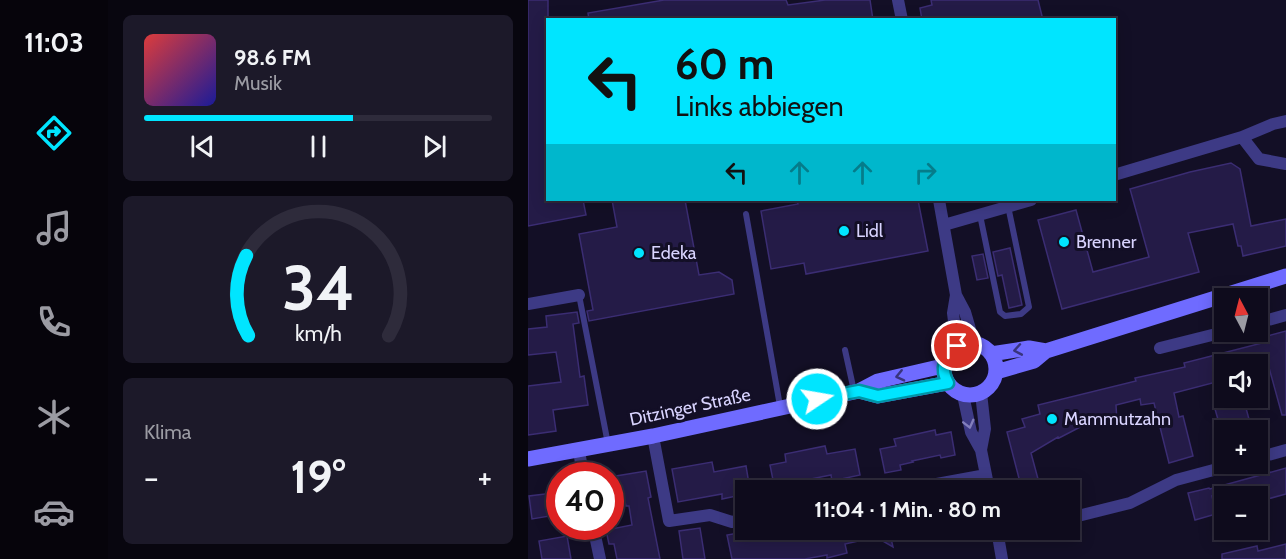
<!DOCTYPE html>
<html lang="de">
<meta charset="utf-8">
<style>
:root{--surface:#0e0b1c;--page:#1c1929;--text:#f1f3f6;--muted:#9b9ba3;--line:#2e2b3b;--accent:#00e5ff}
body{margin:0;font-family:Cabin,sans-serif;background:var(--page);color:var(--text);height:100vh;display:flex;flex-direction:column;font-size:22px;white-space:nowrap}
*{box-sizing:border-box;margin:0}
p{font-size:20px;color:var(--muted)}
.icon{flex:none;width:33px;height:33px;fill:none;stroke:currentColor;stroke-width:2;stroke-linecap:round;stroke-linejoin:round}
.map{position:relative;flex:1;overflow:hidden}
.drawer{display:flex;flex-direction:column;gap:15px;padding:15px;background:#08060f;width:420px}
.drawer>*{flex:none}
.guide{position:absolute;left:18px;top:18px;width:570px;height:183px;border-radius:0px;box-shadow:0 3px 15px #0003,0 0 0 2px var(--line);background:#00e5ff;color:#111;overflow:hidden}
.needle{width:39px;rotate:353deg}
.controls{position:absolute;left:686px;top:288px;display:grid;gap:12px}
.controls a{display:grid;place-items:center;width:54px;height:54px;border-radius:0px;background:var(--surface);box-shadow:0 3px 15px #0003,0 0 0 2px var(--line);font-size:30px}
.speed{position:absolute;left:18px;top:462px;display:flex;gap:12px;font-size:30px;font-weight:700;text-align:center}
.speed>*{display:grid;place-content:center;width:78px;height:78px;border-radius:50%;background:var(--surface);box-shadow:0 3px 15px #0003,0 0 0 2px var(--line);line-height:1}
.speed .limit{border:9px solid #d22;background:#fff;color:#111}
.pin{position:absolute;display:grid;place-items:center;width:51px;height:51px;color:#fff;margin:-26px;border:3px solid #fff;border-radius:50%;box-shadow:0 2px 6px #0007}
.me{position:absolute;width:66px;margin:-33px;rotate:78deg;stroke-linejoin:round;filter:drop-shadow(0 0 4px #0008)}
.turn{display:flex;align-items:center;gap:21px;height:126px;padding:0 30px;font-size:27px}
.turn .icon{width:78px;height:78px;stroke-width:2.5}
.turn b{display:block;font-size:42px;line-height:51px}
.lanes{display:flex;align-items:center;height:57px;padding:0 30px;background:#0003;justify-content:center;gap:30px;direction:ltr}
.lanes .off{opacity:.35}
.big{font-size:45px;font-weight:800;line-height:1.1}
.drawer .widget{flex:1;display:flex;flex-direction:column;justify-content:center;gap:9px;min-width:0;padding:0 21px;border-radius:9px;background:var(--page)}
.drawer .dial{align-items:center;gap:0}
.dial svg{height:156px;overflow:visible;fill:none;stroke:var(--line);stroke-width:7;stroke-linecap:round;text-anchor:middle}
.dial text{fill:var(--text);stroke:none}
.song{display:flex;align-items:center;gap:18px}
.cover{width:72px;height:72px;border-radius:9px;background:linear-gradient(135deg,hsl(0 70% 55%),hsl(240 70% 35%))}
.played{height:6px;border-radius:3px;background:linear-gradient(90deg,var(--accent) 60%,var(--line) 60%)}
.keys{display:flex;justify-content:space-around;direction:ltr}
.heat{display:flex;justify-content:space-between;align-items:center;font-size:33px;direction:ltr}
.trip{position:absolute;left:207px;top:480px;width:345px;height:60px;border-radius:0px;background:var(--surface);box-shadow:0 3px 15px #0003,0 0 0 2px var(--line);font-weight:800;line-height:60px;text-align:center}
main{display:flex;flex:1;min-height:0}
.tabs{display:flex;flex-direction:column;width:108px;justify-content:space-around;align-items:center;background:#06040b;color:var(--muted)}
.tabs .icon{width:42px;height:42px}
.tabs .active{color:var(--accent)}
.tabs b{font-size:27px;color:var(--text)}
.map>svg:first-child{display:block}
.building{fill:#241b47;stroke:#3b2d73;stroke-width:1.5}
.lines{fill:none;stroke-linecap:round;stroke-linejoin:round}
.lane{stroke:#3d3a85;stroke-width:6}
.street{stroke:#3d3a85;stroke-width:12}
.secondary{stroke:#6f6bff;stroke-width:15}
.oneway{stroke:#38347d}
.oneway2{stroke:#837fbc}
.route-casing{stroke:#0095a6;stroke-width:15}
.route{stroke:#00e5ff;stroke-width:10}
.poi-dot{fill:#00e5ff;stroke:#130f26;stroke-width:2}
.labels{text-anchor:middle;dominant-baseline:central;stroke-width:6;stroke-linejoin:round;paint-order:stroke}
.poi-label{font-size:18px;fill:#d9d4ff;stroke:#130f26;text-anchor:start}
.street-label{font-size:18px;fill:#d9d4ff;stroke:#130f26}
</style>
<main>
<nav class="tabs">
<b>11:03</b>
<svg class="icon active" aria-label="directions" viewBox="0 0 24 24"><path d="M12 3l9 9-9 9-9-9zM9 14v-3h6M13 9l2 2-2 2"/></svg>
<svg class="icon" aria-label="music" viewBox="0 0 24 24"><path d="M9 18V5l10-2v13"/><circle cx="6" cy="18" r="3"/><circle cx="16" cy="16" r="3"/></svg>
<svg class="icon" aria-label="phone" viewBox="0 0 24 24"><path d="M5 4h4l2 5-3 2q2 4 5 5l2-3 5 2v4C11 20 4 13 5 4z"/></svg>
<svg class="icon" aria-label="climate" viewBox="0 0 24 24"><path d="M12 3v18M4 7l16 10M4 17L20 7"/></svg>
<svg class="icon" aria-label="car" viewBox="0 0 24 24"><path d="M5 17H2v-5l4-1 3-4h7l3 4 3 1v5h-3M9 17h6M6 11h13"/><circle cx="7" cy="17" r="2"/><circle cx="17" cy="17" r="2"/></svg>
</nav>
<section class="drawer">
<div class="widget">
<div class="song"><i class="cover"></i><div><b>98.6 FM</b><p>Musik</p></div></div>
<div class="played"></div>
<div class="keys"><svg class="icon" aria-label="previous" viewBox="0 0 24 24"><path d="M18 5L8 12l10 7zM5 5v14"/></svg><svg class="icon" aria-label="pause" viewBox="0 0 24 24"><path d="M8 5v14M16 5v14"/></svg><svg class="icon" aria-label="next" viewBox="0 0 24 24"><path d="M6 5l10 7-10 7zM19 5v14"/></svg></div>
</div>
<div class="widget dial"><svg viewBox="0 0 100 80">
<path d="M14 69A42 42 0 1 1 86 69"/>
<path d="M14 69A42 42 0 0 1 13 28" stroke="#00e5ff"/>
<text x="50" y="56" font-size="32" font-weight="700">34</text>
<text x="50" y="72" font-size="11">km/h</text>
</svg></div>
<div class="widget"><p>Klima</p>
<div class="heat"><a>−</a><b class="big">19°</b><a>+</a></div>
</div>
</section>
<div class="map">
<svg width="758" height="559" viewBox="0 0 758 559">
<rect width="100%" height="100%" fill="#130f26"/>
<path class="building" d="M0 0H20V200H55L58 215 0 226Z
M136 0H258L260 5 297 0H342L345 20H61L60 13Z
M403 0H510L515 20H394L392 8 404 5Z
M703 163 712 169 723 226 758 219V246L715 256 713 246H710L705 224 660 233 671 272 534 309 510 220 548 210 565 272 621 257 602 189 662 172Z
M84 200H157L171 275 191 272 204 280 206 294 61 321 59 311 65 310 51 234 89 227Z
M269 200H390L400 251 278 274 276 263 243 269 233 211 270 204Z
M482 248 494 305 481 308 474 275 470 276 465 252Z
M455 254 460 278 449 280 444 256Z
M49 312 51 323 45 324 52 377 56 376 60 405 25 410 28 431 0 435V386L33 382 28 352 0 355V329L19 327 18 316Z
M758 331V415H754L740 364H696V380L646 393 651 417 655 416 665 456 641 463 626 403 613 405 612 399 588 405 589 423 558 424 531 438 530 437 503 453 513 490H494L479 432 497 427 494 419 512 414 510 405 608 381 607 378 657 367 656 363 734 343 732 338Z
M716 401 724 430H693L687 409Z
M407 430 408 435 423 432 427 455 413 458 412 455 384 461 385 462 372 465 373 470 357 473 352 449 368 446 366 439Z
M297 446 299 454 327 449 332 475 304 481 303 475 263 483 264 489 247 490 242 465 258 462 257 454Z
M184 462 186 472 218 466 222 490H218V494L194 499V494L150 502 144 469Z
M758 468V494L736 500 735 496H684L688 514 667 520 660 493 681 488 682 489Z
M118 471 123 497 120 498 132 559H89L86 544H81L78 530 104 525 101 506H98L97 502 82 505V477Z
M25 493 28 515 4 519 1 496Z
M172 528 177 559H155L151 531Z
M227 530H361L365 547 348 537 317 544 319 553 299 558V555L277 559H204L199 535Z
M39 536 43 559H14L11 541Z
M758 544V559H694V554L729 546 730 551Z"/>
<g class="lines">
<path class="lane" d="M218 214 252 406
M452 215 472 312 477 316 493 314 501 307 480 206
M51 295 80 444
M317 350 326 391"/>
<path class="street" d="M370 0 374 20
M714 137 731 159 758 164
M586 175 714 137 745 124 758 121
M411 200 428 295 425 313 429 346
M416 225 503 200
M428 295 437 312 446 343
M0 304 51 295
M729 323 758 315
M632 348 696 332
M453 393 457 429 453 450
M435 395 443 432 453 450 461 490
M125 436 141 521 182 515 204 522 218 520
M51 450 55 476
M729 458 758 450
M376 490 458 475
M542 518 602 503 648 480 708 464
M65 526 72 559
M469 530 474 559
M470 536 498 530"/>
<path class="secondary" d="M416 369a26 26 0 1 1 52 0a26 26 0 1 1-52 0Z
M463 354 501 348 518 351
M468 372 506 361 518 351 758 276
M331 391 350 396 420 383
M0 459 125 436 331 391 350 381 415 366"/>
</g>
<defs><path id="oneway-chevron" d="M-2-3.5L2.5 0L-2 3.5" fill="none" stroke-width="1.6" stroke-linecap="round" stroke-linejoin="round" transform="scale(1.5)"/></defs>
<g class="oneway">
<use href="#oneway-chevron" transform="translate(490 350) rotate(170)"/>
<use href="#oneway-chevron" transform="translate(372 376) rotate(167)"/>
</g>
<use class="oneway2" href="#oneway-chevron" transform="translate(441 424) rotate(76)"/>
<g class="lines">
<defs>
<path id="route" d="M289 399 331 391 350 396 420 383C412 369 416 356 429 346"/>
</defs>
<use href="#route" class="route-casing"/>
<use href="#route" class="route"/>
</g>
<g class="poi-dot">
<circle cx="316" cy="231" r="6"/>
<circle cx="536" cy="242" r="6"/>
<circle cx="111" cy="253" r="6"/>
<circle cx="524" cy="419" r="6"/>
</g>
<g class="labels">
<g class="poi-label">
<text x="328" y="231">Lidl</text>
<text x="548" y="242">Brenner</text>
<text x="123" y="253">Edeka</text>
<text x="536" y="419">Mammutzahn</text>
</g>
<g class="street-label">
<text transform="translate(162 407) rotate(-12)">Ditzinger Straße</text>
</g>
</g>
</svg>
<div class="controls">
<a><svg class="needle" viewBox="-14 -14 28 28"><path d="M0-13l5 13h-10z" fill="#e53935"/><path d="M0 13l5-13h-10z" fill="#9b9ba3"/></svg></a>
<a><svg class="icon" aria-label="sound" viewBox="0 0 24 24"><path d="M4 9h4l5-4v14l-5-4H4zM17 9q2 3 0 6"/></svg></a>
<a>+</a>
<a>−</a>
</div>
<div class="speed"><div class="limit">40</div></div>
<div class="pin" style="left:429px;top:346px;background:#d93025"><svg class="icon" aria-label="arrive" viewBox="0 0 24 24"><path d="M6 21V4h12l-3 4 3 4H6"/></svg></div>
<svg class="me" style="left:289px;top:399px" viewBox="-20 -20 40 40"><circle r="17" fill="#00e5ff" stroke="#fff" stroke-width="3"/><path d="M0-11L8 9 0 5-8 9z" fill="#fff"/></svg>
<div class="trip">11:04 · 1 Min. · 80 m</div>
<div class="guide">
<div class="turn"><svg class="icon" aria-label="left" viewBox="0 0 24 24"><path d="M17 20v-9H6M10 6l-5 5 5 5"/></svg><div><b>60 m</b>Links abbiegen</div></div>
<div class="lanes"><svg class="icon" aria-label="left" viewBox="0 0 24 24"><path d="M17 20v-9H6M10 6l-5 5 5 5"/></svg><svg class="icon off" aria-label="ahead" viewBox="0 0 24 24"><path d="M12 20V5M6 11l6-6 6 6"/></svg><svg class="icon off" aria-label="ahead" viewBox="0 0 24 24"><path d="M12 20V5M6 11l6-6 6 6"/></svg><svg class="icon off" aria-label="right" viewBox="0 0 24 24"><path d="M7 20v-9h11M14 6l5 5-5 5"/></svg></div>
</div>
</div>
</main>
